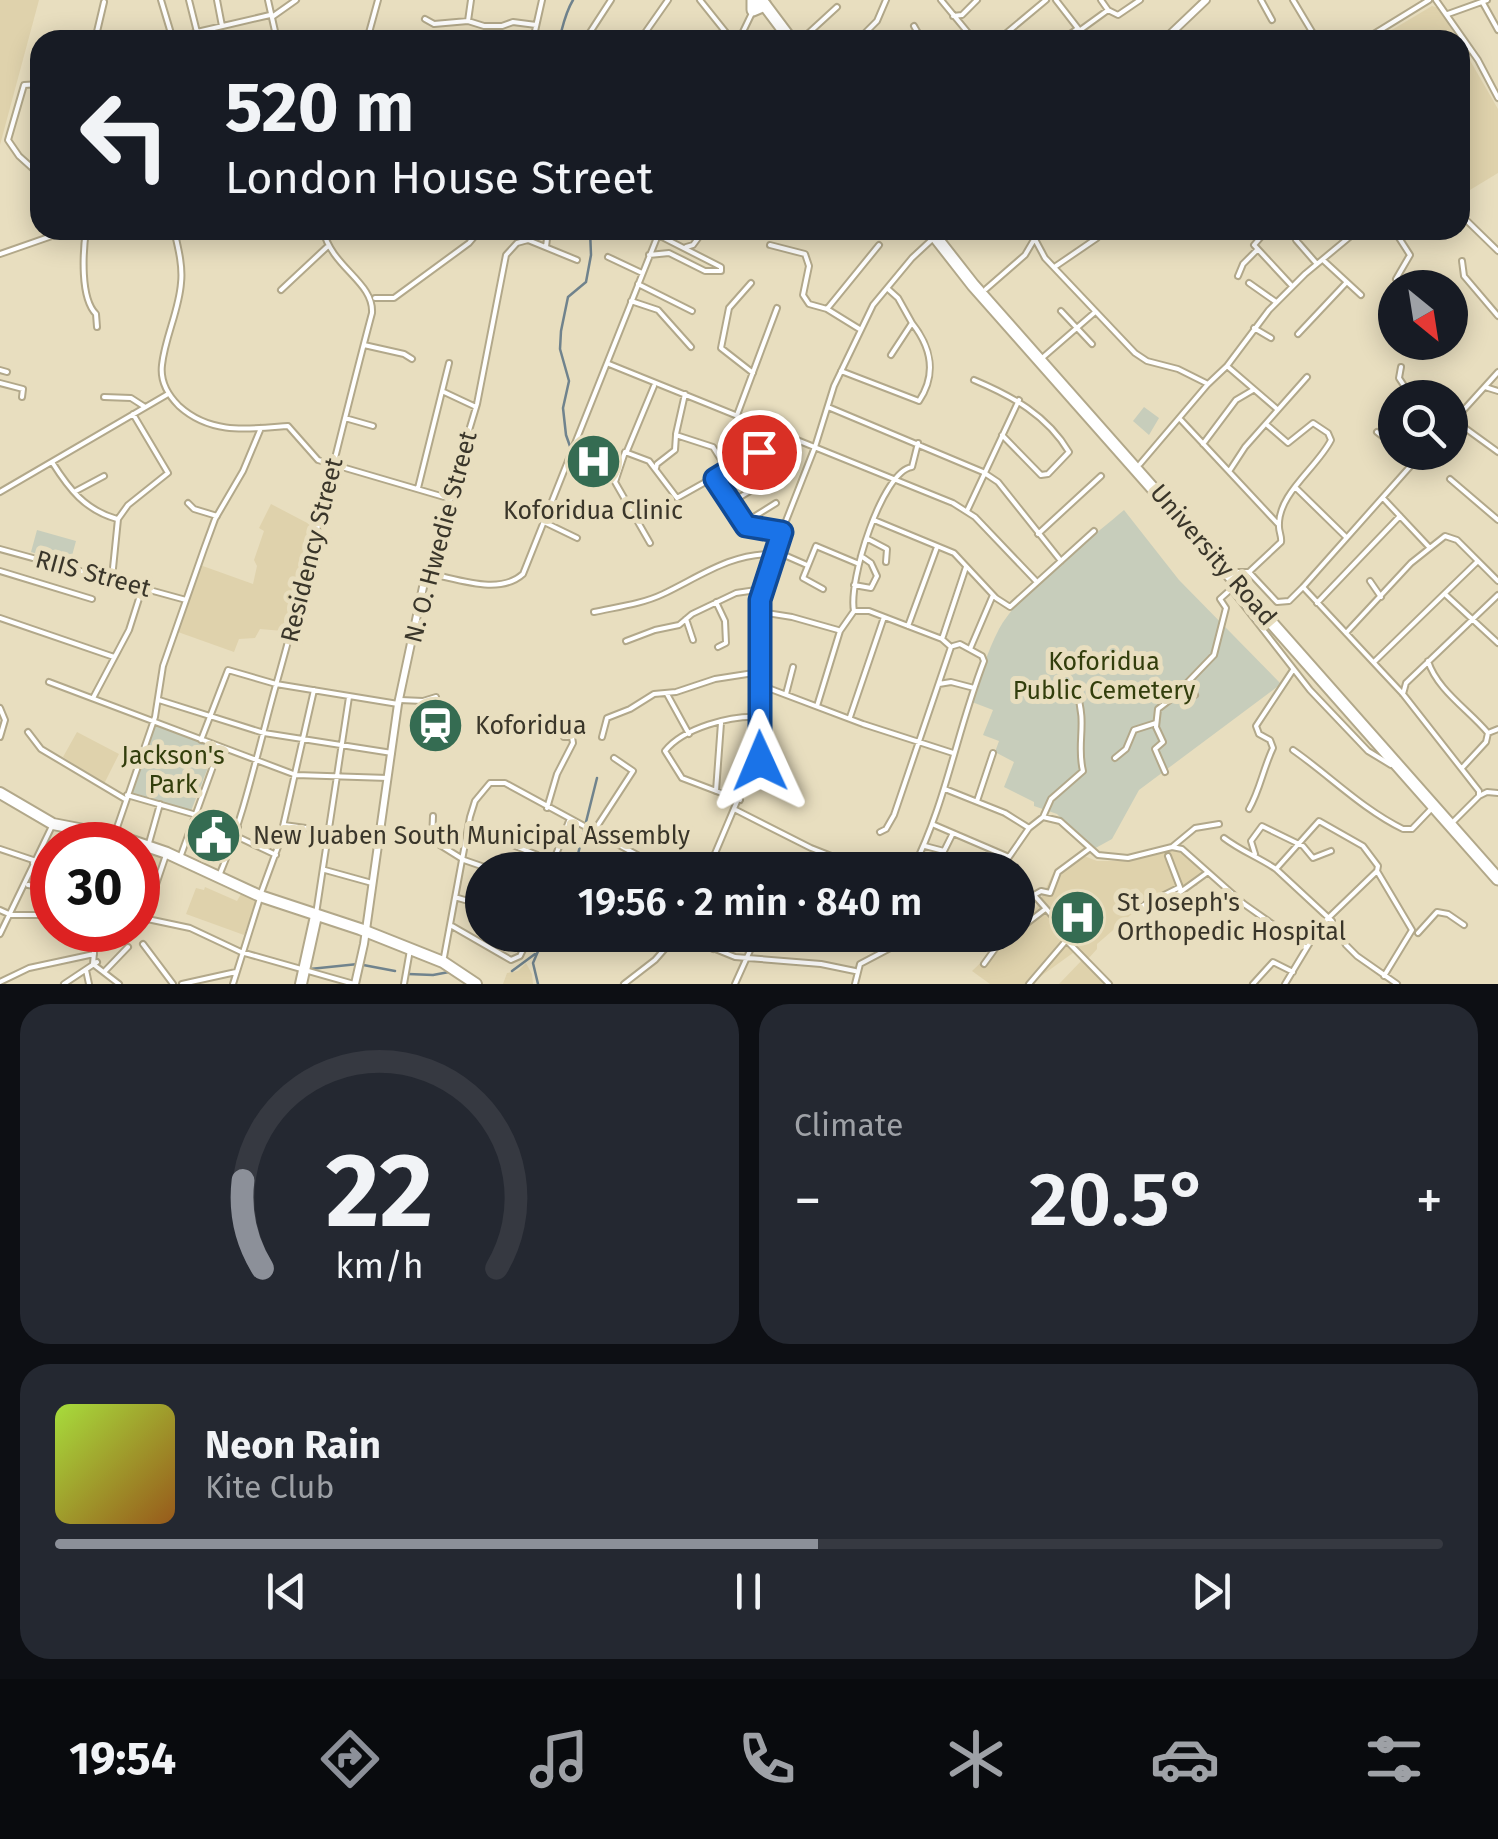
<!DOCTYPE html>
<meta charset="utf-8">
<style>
:root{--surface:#171b24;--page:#242831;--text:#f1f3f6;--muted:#9ea1a6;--line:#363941;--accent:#8c9099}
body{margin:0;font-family:"Fira Sans",sans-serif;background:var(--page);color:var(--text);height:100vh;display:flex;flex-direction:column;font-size:38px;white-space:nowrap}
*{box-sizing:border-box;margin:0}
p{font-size:32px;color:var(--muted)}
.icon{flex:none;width:55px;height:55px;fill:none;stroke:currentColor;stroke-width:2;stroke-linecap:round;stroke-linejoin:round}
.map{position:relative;height:984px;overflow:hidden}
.panel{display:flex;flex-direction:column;gap:20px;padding:20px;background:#0d0f14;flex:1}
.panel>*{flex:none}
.guide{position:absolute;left:30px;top:30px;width:1440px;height:210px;border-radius:30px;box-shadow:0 5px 25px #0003;background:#171b24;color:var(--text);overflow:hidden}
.needle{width:65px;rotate:150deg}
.buttons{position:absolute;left:1378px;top:270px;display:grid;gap:20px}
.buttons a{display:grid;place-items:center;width:90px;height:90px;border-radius:50%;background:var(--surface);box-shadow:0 5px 25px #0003;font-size:50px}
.speed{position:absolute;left:30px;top:822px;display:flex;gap:20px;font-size:50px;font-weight:700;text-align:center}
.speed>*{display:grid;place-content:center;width:130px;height:130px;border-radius:50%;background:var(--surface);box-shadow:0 5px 25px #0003;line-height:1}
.speed .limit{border:15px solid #d22;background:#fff;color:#111}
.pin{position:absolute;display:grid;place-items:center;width:85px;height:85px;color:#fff;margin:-42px;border:5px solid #fff;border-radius:50%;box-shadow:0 2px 10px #0007}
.me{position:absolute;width:110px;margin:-55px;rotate:359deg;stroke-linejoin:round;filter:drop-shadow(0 0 8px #0008)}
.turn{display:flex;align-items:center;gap:35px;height:210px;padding:0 30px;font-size:45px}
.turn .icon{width:130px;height:130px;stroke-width:2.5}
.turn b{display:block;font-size:70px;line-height:85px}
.big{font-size:75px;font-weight:600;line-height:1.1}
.panel .widget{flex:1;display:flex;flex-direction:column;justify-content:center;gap:15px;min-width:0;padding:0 35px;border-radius:30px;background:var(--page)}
.panel .dial{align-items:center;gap:0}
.dial svg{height:260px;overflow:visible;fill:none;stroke:var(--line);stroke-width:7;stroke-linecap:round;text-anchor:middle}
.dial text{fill:var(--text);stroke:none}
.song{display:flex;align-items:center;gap:30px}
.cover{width:120px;height:120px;border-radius:15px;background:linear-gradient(135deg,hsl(80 70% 55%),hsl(30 70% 35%))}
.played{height:10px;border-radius:5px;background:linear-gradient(90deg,var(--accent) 55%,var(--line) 55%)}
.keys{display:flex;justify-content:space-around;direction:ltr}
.heat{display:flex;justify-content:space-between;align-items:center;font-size:55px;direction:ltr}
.panel .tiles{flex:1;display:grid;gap:20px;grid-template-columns:1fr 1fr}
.widget:last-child{grid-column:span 2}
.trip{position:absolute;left:465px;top:852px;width:570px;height:100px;border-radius:50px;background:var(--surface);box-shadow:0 5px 25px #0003;font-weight:600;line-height:100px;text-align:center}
.menu{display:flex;height:160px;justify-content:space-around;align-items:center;background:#090b0e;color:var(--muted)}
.menu .icon{width:70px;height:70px}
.menu .current{color:var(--accent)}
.menu b{font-size:45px;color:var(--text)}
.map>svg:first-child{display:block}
.built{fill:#dfd2ac}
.green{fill:#c7cdbb}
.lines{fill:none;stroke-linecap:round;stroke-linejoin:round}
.stream{stroke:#70838d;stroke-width:2.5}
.minor-casing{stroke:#b2a88a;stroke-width:8}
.tertiary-casing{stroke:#b2a88a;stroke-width:10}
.primary-casing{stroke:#b2a88a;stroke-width:14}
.trunk-casing{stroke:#b2a88a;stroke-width:15}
.minor{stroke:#fff;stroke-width:4}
.tertiary{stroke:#fff;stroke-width:6}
.primary{stroke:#fff;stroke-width:10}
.trunk{stroke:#fff;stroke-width:11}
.route-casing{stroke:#114b97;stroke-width:25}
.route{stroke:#1a73e8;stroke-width:18}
.labels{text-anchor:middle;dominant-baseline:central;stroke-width:10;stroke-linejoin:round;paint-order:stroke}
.poi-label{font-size:25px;fill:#3a362a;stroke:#e8debf;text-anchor:start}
.street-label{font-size:25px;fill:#3a362a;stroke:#e8debf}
.park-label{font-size:25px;fill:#323e0c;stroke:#e8debf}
</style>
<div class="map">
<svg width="1498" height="984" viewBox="0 0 1498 984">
<rect width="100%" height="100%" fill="#e8debf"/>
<path class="built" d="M0 0H39L0 145Z
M1432 6 1439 8 1458 40H1375Z
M1460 43 1498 109V173L1460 196Z
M271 504 313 526 288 628 283 631 260 629 255 638 239 639 234 652 178 632 200 565 253 584 257 566 254 560 264 531 259 528Z
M77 732 119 754 104 784 63 757Z
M138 848 164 857 145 914H138Z
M1178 849 1203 868 1197 886 1179 885 1169 890 1148 912 1141 906 1097 944V949L1088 959 1077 950 1030 984H990L972 971 1010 935H1018V927L1037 907 1055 869 1079 854 1097 861H1128Z
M205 887 237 901 241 894 257 900 244 935 186 914 196 888 204 890Z
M1083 959 1105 984H1059Z
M526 963 532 974 533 984H503L507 973 518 971Z"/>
<path class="green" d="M1144 407 1159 418 1149 435 1133 421Z
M1124 510 1179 580 1281 684 1139 790 1112 839 1092 850 1057 814 1034 806V802L1004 787 1014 762 995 752 999 741 983 735 993 710 972 702C980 677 987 652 999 629 1021 589 1088 541 1124 510Z
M37 530 76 541 70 563 31 552Z
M155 723 216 747 191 811 130 793Z"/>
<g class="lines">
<path class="stream" d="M559 40C563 26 565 13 573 0
M576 463 566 435 563 408 569 381 560 349 561 331 568 297 586 282 591 255 590 230
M574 870 597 778
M310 969 358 964 395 971
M512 971 535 954
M408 974 433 975 449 972
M538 984 533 963 545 935"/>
<defs>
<path id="minor" d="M161 0 173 40
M189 0 197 32
M217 0 222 26
M268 0 277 40
M700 0 732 40
M941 0 970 35 979 40
M1056 0 1087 40
M1101 0 1108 10 1118 15 1140 0
M1261 0 1272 20
M1293 0 1317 40
M1436 0 1478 60 1498 98
M1483 3 1498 30
M1448 14 1487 0
M953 16 962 15 977 0
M272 17 296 0
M425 19 434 24 468 21 484 26H502L513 22 536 25
M468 21 471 0
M914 26 922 40
M1079 31 1108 10
M95 40 104 2
M176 40 197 32 270 15
M367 40 378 0
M533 40 542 0
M585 40 611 0
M640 40 668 0
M739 40 752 13
M801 40 837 7
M858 40 877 21 886 0
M998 40 1046 0
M1062 40 1077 29
M1364 40 1429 0
M40 84 24 85 8 140 19 156 40 175
M1460 214 1498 251
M86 230C83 252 80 298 96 314L97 327
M174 230C178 247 183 266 181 283 179 311 165 337 162 365 160 381 168 395 179 406 211 435 248 429 288 426L318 460 451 499
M1030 230 1045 258 1135 353 1147 361 1178 369 1208 384
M1267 230 1254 245 1292 286
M1308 230 1296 240 1317 264
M1394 230 1410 255 1396 279
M1430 230 1432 234
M770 245 805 254 809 266 803 295 809 304 827 309
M546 247 548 230
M686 247 693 245 704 230
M0 254 69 230
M649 255 669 253 705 271H721V267L658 235
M608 257 642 273
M577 260 528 240 517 243 506 255 477 404 426 573C456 578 499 596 523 574L660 230
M1323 260 1361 295
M1462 261 1464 276 1498 316
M1056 266 1097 238
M1238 276 1243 264 1257 250
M751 283 729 308 721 348 753 373
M1249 283 1276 302
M638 284 692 311
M888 289 898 298 912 323 891 355
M986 289 1025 255 1035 238
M281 290 327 247
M375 298H394L469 243 480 230
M631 301 658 310 691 347
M1061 311 1092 344
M1254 328 1271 338
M861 330 827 309 879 245
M1298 334 1346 283
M364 345 404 354 412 359
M1041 359 1094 313
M609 364 953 503 975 517 1036 581
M1227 366 1277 409
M1401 367 1399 378 1412 398
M0 370 7 372
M841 371 919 401C937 374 931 347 912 323
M974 380C1012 396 1047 415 1069 452L1048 474 1041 475 1002 435
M0 383 23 389 22 397
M1485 387 1498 391
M444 392 476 407
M104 397 131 398 145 407
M828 407 983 472 998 482 1061 561
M737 415 777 308
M345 418 373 426
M1181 420 1278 524
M1454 420 1498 452
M1450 425 1498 372
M1377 432 1395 446
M676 434 685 394
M1389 441 1395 431
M1203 444 1236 400 1253 390
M627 451 654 386
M1403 452 1415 462
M1423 452 1303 587 1403 694 1479 791V796L1454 821
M52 462C69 489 85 510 117 519
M1140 464 1208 384 1227 366 1269 310 1305 274 1358 230
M656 468 657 464 675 450 676 435 713 447 728 471
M1230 470 1245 447 1307 377
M715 479 746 526 783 533
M1450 479 1498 520
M1295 487 1345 536
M418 488 449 363
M0 492 168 394
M74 492 104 476
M1383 498 1429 547
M188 503 194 509 217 516
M730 503 788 468
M967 511 1019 400
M874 520 954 553 996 598 1010 607 1094 531
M546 523 577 538
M744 523 776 503
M1038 534 1101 476
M868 539 887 549 886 562
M650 543 615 482 625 452 649 461 677 498 759 452 770 429
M0 549 186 600
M775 551 807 565
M0 571 92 599
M1236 572H1249L1281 542C1282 537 1279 532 1279 527 1277 494 1317 468 1331 440L1328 433 1313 423 1288 443 1266 424
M1249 572 1277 602 1289 601 1303 587
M112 578 118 519 128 505 168 473 133 414
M1370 581 1381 597
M854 585 871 588 877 576 871 563 861 556
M823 589 803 578 816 546 859 564
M1232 590 1310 690 1368 751 1391 765
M1446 595 1498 643
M716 602 725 621 726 643 718 647
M1317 603 1400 516
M854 611C848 581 882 471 912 467L918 443
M594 612C617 607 642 604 663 594 699 577 731 553 773 554
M760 612 792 617 838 630
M0 618 114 657
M686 619 693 640
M908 626 937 547
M1346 633 1411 563 1445 536 1457 540 1498 581
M942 639 966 567
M626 641 655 630 679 625 692 614 736 593 763 589
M970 649 993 595
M1428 661C1437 690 1469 710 1488 733L1486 742 1462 768
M1374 662 1478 561
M49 682 296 775 388 778
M939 684 951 682 974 688
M760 685 863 724 953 753
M667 694 689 734
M786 694 793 667
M1403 694 1406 683 1498 595
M1195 695 1187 683 1214 655 1226 608 1220 599 1230 590
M93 698 129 630 143 586
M159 700 264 733 392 753
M400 700 423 701 436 697
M817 706 840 631 854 611H869L942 639 951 647 894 815 886 829 880 832
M0 708 5 720 0 737
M850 717 884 617
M28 732 41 749 125 799
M1488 733 1498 729
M602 737 607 718 630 709 654 694 676 692 715 679 760 672
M201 740 228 670 276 684 398 704
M1293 750C1329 775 1362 809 1403 829H1412L1433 807
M1115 758 1126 749 1134 730 1156 723
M759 760 782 769
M760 761 755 776 775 782
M1165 772 1155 749 1163 742 1156 727 1158 709 1171 699 1169 695 1187 684
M945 789 1005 813 1029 828
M716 791 721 723
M127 795 238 827
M1479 796 1487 792 1498 793
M740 800 682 778 665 751C683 728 731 715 760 717
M977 801 993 753
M547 808 557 774 573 743 572 737H564
M1249 809C1260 790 1263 769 1273 748L1270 740 1259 734 1256 726 1293 670
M736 810 811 848 867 870
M433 816 432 840 464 860 493 870
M1043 817 1051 799 1083 771C1076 743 1088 724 1076 691
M932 824 1009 857
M284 825 378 838
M469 827 552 861
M594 831 633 771 614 758
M236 836 276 855
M1224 838C1241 851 1258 857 1276 869
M149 843 160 804
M111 845 155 717 163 666 204 549 215 519 243 471 261 428
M925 846 944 851 953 833
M1172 847 1195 828 1219 824
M0 849 33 860
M1255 854 1251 841 1262 826 1303 846 1313 858 1331 851
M181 855 220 747
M33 863 52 867
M325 870 372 883
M550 870 569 821
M708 870 755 759 760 731V600L773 554 815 447 834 386 873 305 912 258 940 232
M912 870C946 804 957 730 984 661L982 656 960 644 953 646
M1000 870 1029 828 1043 817 1060 821 1098 855 1128 858 1172 847 1182 849 1244 904 1305 947
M1377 871 1378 866 1363 846 1319 821 1276 869 1332 921 1346 945 1357 956 1397 984
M219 876C245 814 258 749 276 685 311 562 339 437 372 313 374 282 332 268 323 230
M28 885 52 889
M261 893 279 844 314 690
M458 898 482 905
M1136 909 1178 888 1181 890 1168 856
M1136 909H1157L1208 872
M0 910 11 915H52
M316 914 349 697
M138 917 190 928 241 952 354 984
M145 917 166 855
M452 926 511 960 520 956 530 935
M1018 930 1044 910
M1418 933 1437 912 1448 914 1464 925
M0 934 53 824
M681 935 735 957 821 964 855 971
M1067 941 1109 984
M143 944 173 984
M713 949 719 935
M444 957 470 817 475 801 490 783H505L665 870
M93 964 96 930
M93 964 119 984
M984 964 1005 935
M86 970 89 984
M104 972 128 947
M0 982 29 968 94 954
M64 984 97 962
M182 984 236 972
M233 984 260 898
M404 984 410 950
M624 984 655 960 677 935
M735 984 757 935
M855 984 860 964 915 935
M1029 984 1070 936 1034 895 1041 891 1050 893 1058 872 1089 849
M1253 984 1273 962 1293 972
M1285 984 1320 926 1377 871 1412 930 1384 976"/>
<path id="tertiary" d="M1164 40 1206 0
M355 984 364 944 398 704 426 573"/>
<path id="primary" d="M0 793 53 824 120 837 167 853 260 896 360 929 443 962 476 984
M301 984 316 916"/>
<path id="trunk" d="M753 0V10L765 5
M761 0 791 40
M930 230 973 285 1498 879"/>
</defs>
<use href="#minor" class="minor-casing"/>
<use href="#tertiary" class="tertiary-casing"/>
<use href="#primary" class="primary-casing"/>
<use href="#trunk" class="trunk-casing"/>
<use href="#minor" class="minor"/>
<use href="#tertiary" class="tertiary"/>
<use href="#primary" class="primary"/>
<use href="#trunk" class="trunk"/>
</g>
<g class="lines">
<defs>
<path id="route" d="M759 452 715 479 746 526 782 532 760 600V731L755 759 760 761"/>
</defs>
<use href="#route" class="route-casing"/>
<use href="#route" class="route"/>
</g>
<defs>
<symbol id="hospital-disc" viewBox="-11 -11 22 22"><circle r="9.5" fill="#356c52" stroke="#e8debf"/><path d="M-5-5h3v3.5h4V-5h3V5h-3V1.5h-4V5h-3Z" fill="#fff"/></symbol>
<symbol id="station-disc" viewBox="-11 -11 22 22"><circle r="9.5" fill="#356c52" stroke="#e8debf"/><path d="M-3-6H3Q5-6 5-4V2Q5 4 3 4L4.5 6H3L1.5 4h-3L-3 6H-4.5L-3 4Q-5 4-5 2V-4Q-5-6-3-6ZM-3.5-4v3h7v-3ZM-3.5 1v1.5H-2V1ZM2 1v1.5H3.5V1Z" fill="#fff"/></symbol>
<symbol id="civic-disc" viewBox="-11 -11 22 22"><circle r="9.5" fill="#356c52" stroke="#e8debf"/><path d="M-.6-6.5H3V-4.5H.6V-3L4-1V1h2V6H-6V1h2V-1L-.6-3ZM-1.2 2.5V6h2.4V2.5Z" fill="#fff"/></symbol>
</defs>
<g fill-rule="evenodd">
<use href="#hospital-disc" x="562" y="430" width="63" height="63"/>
<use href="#station-disc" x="404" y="694" width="63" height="63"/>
<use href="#civic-disc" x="182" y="804" width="63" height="63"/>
<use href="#hospital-disc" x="1046" y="886" width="63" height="63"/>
</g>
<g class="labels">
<g class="poi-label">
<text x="593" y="511" text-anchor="middle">Koforidua Clinic</text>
<text x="475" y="726">Koforidua</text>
<text x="253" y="836">New Juaben South Municipal Assembly</text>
<text x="1117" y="903">St Joseph's<tspan x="1117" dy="29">Orthopedic Hospital</tspan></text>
</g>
<g class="street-label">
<text transform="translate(441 537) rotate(-75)">N. O. Hwedie Street</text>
<text transform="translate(312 550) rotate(-76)">Residency Street</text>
<text transform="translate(1213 555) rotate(49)">University Road</text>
<text transform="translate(93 574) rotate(15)">RIIS Street</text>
</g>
<g class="park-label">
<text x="1104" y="662">Koforidua<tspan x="1104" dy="29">Public Cemetery</tspan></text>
<text x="173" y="756">Jackson's<tspan x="173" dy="29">Park</tspan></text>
</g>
</g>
</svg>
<div class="buttons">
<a><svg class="needle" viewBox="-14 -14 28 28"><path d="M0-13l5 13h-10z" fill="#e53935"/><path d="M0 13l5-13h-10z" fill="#9ea1a6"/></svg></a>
<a><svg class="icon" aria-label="search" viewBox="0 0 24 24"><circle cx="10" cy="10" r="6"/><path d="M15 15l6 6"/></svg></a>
</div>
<div class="speed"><div class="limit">30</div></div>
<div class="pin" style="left:759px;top:452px;background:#d93025"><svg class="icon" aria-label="arrive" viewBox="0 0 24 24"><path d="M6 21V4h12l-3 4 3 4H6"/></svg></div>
<svg class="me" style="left:760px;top:761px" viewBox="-20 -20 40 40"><path d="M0-17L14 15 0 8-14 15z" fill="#1a73e8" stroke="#fff" stroke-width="4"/></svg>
<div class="trip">19:56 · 2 min · 840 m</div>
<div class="guide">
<div class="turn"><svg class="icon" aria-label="left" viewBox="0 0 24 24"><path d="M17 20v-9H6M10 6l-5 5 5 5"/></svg><div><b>520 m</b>London House Street</div></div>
</div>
</div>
<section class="panel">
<div class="tiles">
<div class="widget dial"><svg viewBox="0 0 100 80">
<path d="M14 69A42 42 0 1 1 86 69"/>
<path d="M14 69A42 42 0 0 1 8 42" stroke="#8c9099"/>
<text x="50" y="56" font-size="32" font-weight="700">22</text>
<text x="50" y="72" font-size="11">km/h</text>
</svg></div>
<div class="widget"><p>Climate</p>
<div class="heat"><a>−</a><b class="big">20.5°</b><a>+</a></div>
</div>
<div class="widget">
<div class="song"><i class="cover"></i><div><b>Neon Rain</b><p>Kite Club</p></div></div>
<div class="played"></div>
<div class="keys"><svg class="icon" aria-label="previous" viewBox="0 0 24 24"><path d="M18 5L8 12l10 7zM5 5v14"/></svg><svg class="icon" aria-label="pause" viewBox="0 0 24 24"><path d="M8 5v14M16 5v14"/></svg><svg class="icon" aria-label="next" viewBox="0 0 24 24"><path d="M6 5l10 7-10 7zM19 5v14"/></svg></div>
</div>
</div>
</section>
<nav class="menu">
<b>19:54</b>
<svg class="icon current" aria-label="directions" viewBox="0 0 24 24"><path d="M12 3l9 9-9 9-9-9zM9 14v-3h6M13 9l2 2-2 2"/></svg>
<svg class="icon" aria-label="music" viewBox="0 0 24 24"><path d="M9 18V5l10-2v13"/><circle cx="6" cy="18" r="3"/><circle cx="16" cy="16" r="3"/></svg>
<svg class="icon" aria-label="phone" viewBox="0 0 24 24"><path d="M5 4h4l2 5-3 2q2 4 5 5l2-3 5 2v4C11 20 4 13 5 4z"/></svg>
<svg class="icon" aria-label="climate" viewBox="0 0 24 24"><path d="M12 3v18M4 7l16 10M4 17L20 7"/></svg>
<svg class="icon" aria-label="car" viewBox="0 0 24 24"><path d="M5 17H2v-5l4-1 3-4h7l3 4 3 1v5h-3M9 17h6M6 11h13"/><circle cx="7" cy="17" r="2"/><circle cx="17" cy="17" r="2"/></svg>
<svg class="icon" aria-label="filters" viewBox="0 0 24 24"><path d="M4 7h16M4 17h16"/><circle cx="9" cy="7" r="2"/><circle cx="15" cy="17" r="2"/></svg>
</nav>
